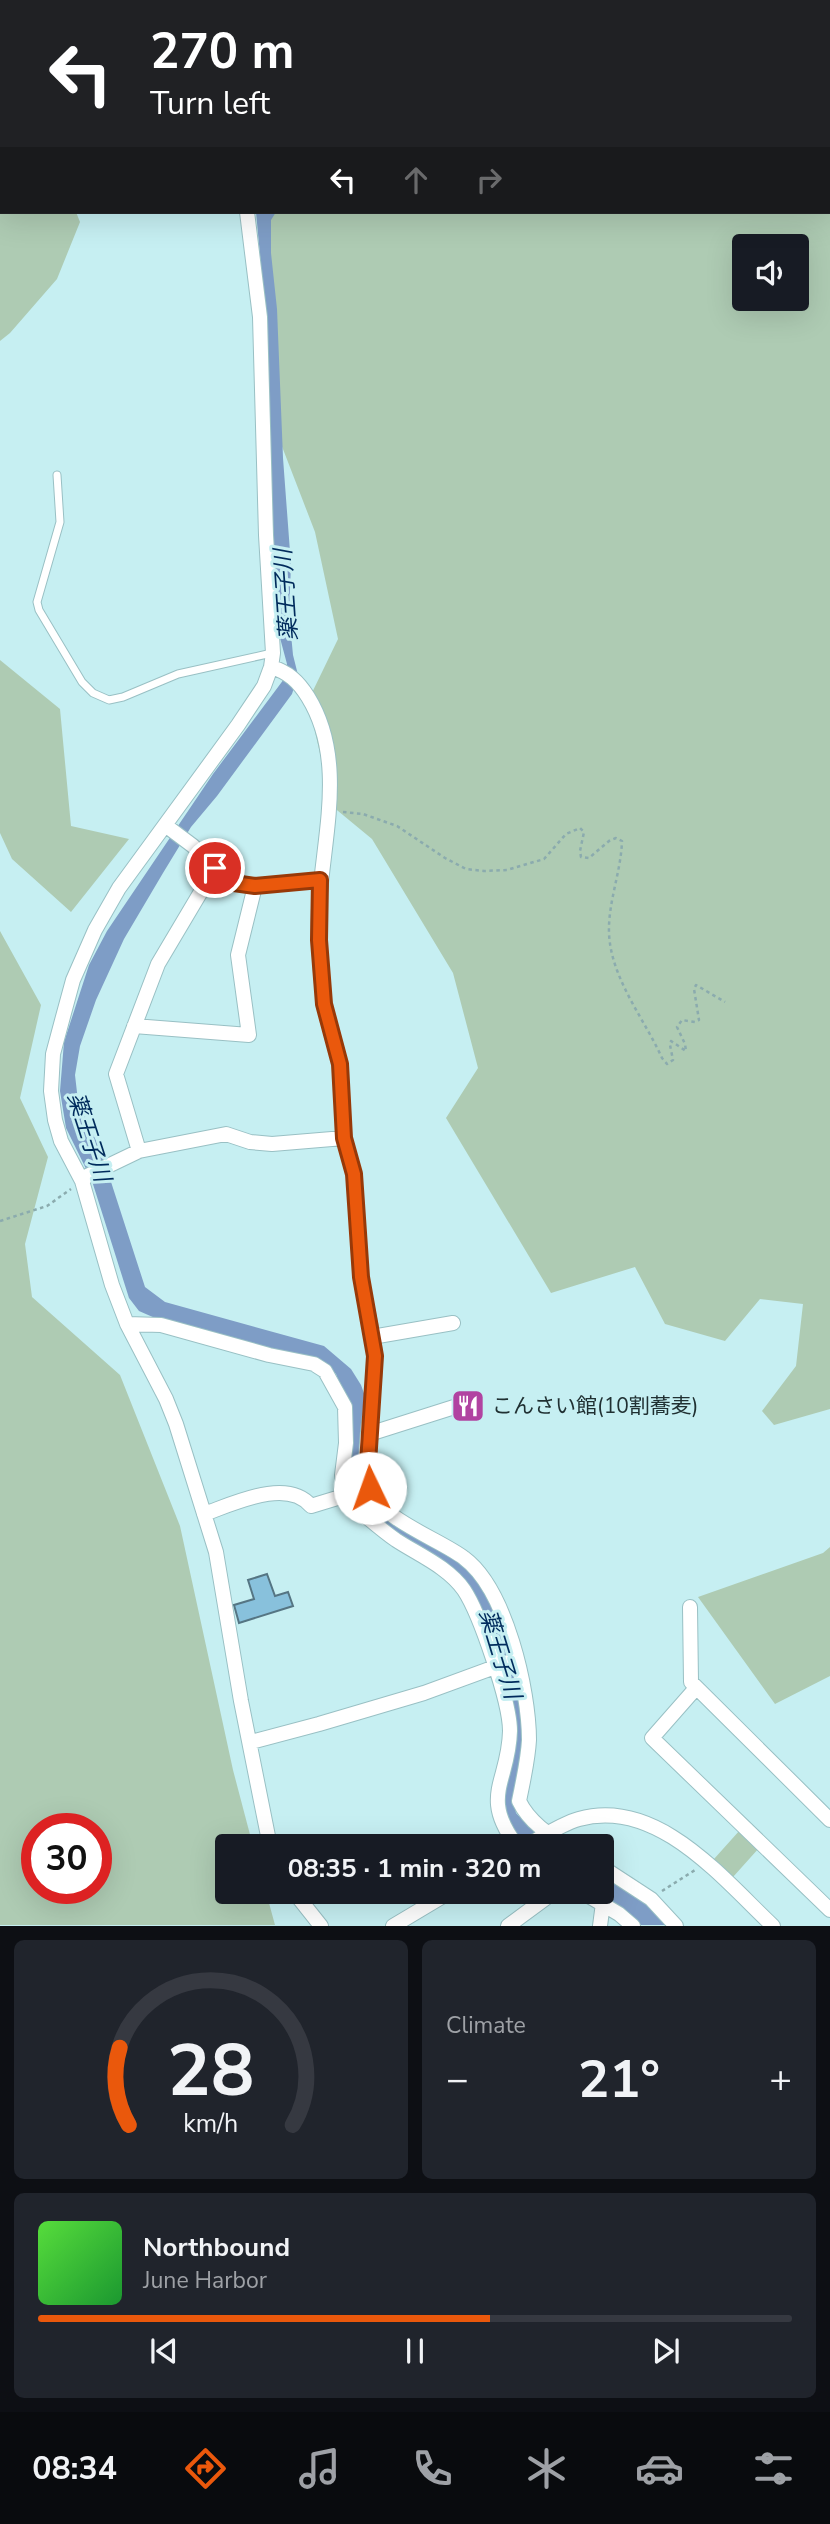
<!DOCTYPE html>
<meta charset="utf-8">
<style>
:root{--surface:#171b24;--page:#20242c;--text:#f1f3f6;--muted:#9ea1a6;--line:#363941;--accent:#ea580c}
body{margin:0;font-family:"Nunito Sans","Noto Sans JP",sans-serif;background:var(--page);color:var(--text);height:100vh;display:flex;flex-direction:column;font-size:26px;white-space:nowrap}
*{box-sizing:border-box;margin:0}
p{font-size:23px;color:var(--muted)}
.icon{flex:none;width:38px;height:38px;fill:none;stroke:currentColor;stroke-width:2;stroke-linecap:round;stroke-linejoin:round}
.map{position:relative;height:1926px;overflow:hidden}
.side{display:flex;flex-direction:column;gap:14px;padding:14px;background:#0d0f14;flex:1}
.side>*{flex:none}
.top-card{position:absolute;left:0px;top:0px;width:831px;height:214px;box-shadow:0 7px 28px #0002;background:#202124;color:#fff;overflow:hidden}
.controls{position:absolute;left:732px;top:234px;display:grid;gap:14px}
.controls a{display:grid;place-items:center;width:77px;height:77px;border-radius:7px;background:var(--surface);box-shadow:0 7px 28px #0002;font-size:35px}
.speed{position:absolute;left:21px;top:1813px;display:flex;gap:14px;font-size:35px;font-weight:700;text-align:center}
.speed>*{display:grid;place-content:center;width:91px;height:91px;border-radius:50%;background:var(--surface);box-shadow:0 7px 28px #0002;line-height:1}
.speed .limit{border:10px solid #d22;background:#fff;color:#111}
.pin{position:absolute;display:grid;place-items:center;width:60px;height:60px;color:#fff;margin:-30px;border:4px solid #fff;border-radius:50%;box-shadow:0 2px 7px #0007}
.me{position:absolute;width:77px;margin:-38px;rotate:357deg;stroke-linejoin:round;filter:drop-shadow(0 0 5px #0008)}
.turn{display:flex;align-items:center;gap:24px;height:147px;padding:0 35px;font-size:32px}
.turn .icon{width:91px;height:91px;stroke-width:2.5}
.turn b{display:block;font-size:49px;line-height:60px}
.lanes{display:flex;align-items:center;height:66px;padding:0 35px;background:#0003;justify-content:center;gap:35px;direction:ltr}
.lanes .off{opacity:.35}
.big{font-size:52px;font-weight:700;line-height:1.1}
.side .card{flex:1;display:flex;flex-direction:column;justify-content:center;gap:10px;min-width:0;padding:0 24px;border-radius:10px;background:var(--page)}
.side .dial{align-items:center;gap:0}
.dial svg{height:182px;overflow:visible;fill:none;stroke:var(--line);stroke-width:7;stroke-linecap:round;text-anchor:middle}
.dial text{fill:var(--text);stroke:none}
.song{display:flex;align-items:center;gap:21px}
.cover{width:84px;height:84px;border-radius:10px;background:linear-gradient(135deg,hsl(110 70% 55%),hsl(130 70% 35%))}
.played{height:7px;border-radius:4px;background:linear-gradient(90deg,var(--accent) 60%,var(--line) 60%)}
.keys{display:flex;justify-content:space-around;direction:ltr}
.heat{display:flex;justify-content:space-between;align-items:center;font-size:38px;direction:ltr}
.side .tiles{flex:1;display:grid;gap:14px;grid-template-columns:1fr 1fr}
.card:last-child{grid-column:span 2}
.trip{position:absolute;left:215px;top:1834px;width:399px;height:70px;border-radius:7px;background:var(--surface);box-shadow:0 7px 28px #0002;font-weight:700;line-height:70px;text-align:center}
.dock{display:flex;height:112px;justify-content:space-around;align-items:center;background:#090b0e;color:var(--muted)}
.dock .icon{width:49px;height:49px}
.dock .selected{color:var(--accent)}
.dock b{font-size:32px;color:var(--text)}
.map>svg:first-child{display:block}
.green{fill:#aecbb3;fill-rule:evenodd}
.water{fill:#7e9dc6}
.building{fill:#88c1dc;stroke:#557583;stroke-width:2}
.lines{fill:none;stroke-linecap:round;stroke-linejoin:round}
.lane-casing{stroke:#99c0c4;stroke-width:9}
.street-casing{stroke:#99c0c4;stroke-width:16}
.path{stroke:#8babae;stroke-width:2.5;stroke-dasharray:3.5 3.5;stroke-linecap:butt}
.lane{stroke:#fff;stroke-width:7}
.street{stroke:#fff;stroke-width:14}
.route-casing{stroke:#983908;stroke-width:18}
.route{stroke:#ea580c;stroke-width:12}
.labels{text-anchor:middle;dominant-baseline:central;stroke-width:6;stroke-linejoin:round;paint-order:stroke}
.poi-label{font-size:21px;fill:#203032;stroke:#c6eff2;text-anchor:start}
.water-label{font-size:23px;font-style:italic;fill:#002b5c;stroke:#c6eff2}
</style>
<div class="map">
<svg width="830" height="1926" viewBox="0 0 830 1926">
<rect width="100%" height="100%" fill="#c6eff2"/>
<path class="green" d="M0 0H75L2 2V212H76L80 222 57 279 10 333 0 341Z
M197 0H830V1409L774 1425 762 1411 796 1366 803 1304 760 1299 725 1341 665 1324 635 1267 551 1293 446 1118 478 1068 453 973 372 839 332 806 308 701 338 639 315 532 271 418 262 212H830V2ZM744 247H796V299H744Z
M0 660 60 709 71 826 129 839 71 912 12 859 0 833Z
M0 931 41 1005 20 1098 48 1157 25 1244 32 1297 120 1375 180 1526 233 1770 253 1846H228V1892H266L275 1925H0ZM37 1829H96V1888H37Z
M830 1547V1676L775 1704 698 1597 823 1553Z
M740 1830 759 1848 733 1877 714 1859Z"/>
<path class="water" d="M256 212H276L271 220V253L277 309 283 458 291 565 289 613 293 655 298 675 292 694 217 796 191 827 163 873 124 939 96 1000 80 1046 75 1075 78 1101 102 1154 145 1287 165 1302 324 1346 351 1369 361 1385 365 1396 363 1484 367 1494 462 1562 486 1593 509 1652 523 1708 522 1758 513 1795 516 1813 533 1831 556 1846H525L500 1811 514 1743 471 1591 405 1542 353 1499 350 1488 352 1445 342 1390 336 1374 326 1365 171 1325 139 1311 129 1298 92 1181 66 1128 60 1091 64 1042 89 965 107 931 213 774 284 679 287 664 276 623 278 581 275 575 264 298Z
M602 1873 649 1905 669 1925H641L597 1892H602Z"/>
<path class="building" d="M267 1574 275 1596 288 1592 293 1606 239 1623 234 1605 254 1599 248 1580Z"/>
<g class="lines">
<defs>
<path id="lane" d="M57 475 60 522 37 602 39 610 82 682 93 693 109 700 123 697 178 674 272 653"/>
<path id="street" d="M174 0 175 2
M247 212 260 317 266 535 273 653 271 667 264 686 238 725 119 888 95 930 73 980 64 1013 53 1054 51 1091 55 1120 61 1141 82 1181 112 1285 127 1324 166 1399 176 1424 216 1552 241 1701 270 1846
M271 667C288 672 298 681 308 697 353 770 314 860 319 939 320 961 321 985 325 1007 329 1027 338 1047 340 1067 342 1089 342 1112 344 1135 346 1149 352 1163 354 1177 358 1209 357 1243 361 1275 364 1302 373 1328 375 1355 377 1395 358 1452 371 1490 380 1519 441 1540 464 1558 506 1589 529 1690 529 1740 528 1760 523 1781 519 1801 529 1822 549 1835 568 1846
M165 825 193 846 227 882 255 886 320 880
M134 1026 249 1035 238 955 255 886
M139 1151 116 1074 158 964 215 868
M82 1181 87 1176 139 1151 226 1134 250 1142 272 1144 344 1138
M127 1324 161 1325 269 1355 314 1364 325 1371 345 1407 346 1443 342 1475 346 1495 350 1503C365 1515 380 1529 396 1540 419 1555 448 1567 464 1590 480 1614 510 1702 510 1731 509 1782 479 1796 517 1846
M372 1337 453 1323
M369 1434 470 1402
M204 1514C233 1504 287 1477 311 1506L370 1488
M690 1607 691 1682 830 1820
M696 1688 652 1738 830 1910
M251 1742 319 1724 424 1693 517 1659
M526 1846C542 1837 561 1824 579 1819 657 1797 722 1878 773 1926
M602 1867 651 1899 676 1926
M294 1892 321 1926
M582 1892 619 1914 633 1926
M393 1926 450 1892
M508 1926 554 1892
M600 1926 603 1903"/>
</defs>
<use href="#lane" class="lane-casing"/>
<use href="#street" class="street-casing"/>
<path class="path" d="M343 812 363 814 397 826 445 858 466 869 484 871 507 870 544 859 566 834 580 828 584 832 580 851 581 857 589 858 609 841 616 838 622 841C621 872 608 902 609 933 611 979 644 1018 662 1058L667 1064 673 1060 670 1045 671 1041 686 1051 685 1044 677 1027 682 1020 695 1022 699 1020 694 989 696 985 725 1002
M0 1221 47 1206 71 1189
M662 1891 695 1870"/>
<use href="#lane" class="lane"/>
<use href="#street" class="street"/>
</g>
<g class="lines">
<defs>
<path id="route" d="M215 868 227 882 255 886 320 880 319 940 324 1004 340 1064 344 1138 354 1174 361 1277 375 1356 368 1463 370 1488"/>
</defs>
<use href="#route" class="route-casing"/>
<use href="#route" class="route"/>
</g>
<defs>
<symbol id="restaurant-square" viewBox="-11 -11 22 22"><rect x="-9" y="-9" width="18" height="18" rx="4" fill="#b143a1" stroke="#c6eff2"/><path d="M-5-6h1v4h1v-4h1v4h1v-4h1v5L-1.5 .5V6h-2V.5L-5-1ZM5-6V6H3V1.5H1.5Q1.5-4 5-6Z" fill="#fff"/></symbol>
</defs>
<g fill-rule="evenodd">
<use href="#restaurant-square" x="449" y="1387" width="38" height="38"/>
</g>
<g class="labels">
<g class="poi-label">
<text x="492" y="1406">こんさい館(10割蕎麦)</text>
</g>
<g class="water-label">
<text transform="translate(286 595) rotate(-94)">薬王子川</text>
<text transform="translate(89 1137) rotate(72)">薬王子川</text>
<text transform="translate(500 1654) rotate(73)">薬王子川</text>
</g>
</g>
</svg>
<div class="controls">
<a><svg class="icon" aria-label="sound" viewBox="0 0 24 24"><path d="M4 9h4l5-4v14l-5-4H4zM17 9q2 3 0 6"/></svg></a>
</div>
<div class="speed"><div class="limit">30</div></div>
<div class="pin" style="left:215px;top:868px;background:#d93025"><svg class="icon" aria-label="arrive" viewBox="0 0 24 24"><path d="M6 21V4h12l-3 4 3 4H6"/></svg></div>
<svg class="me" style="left:370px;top:1488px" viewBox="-20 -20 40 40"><circle r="19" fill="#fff"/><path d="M0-13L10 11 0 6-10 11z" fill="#ea580c"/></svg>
<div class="trip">08:35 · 1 min · 320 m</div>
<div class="top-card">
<div class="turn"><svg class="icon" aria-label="left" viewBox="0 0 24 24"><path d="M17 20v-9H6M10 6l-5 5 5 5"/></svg><div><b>270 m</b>Turn left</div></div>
<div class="lanes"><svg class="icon" aria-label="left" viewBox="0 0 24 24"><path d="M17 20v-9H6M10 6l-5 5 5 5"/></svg><svg class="icon off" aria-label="ahead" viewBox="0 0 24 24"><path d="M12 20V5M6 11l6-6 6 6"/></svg><svg class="icon off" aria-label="right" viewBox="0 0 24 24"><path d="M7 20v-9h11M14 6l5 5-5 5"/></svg></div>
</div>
</div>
<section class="side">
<div class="tiles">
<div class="card dial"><svg viewBox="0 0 100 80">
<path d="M14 69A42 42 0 1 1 86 69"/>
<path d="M14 69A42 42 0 0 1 10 35" stroke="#ea580c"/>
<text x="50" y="56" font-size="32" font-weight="700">28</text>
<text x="50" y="72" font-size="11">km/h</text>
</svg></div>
<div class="card"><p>Climate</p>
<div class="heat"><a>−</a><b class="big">21°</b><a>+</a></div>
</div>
<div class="card">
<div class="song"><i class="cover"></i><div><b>Northbound</b><p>June Harbor</p></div></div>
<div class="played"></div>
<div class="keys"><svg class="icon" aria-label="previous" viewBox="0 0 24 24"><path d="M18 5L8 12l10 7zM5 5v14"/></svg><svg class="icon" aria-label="pause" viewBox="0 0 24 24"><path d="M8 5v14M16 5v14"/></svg><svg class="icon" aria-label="next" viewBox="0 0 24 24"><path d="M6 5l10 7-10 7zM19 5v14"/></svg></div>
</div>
</div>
</section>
<nav class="dock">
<b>08:34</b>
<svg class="icon selected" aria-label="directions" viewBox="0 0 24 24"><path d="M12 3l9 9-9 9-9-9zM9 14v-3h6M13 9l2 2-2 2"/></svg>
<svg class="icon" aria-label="music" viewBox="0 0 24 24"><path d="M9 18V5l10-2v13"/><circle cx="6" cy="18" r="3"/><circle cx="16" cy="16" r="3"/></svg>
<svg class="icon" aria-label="phone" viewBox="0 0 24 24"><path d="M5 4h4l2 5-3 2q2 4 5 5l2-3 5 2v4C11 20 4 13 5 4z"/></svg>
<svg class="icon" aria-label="climate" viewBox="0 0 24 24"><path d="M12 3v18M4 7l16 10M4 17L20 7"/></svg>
<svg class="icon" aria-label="car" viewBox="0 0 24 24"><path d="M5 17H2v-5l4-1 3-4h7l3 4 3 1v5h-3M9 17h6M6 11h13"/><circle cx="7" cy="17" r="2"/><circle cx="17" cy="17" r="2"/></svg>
<svg class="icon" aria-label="filters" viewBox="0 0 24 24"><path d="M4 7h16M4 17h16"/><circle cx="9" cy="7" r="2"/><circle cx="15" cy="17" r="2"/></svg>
</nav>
